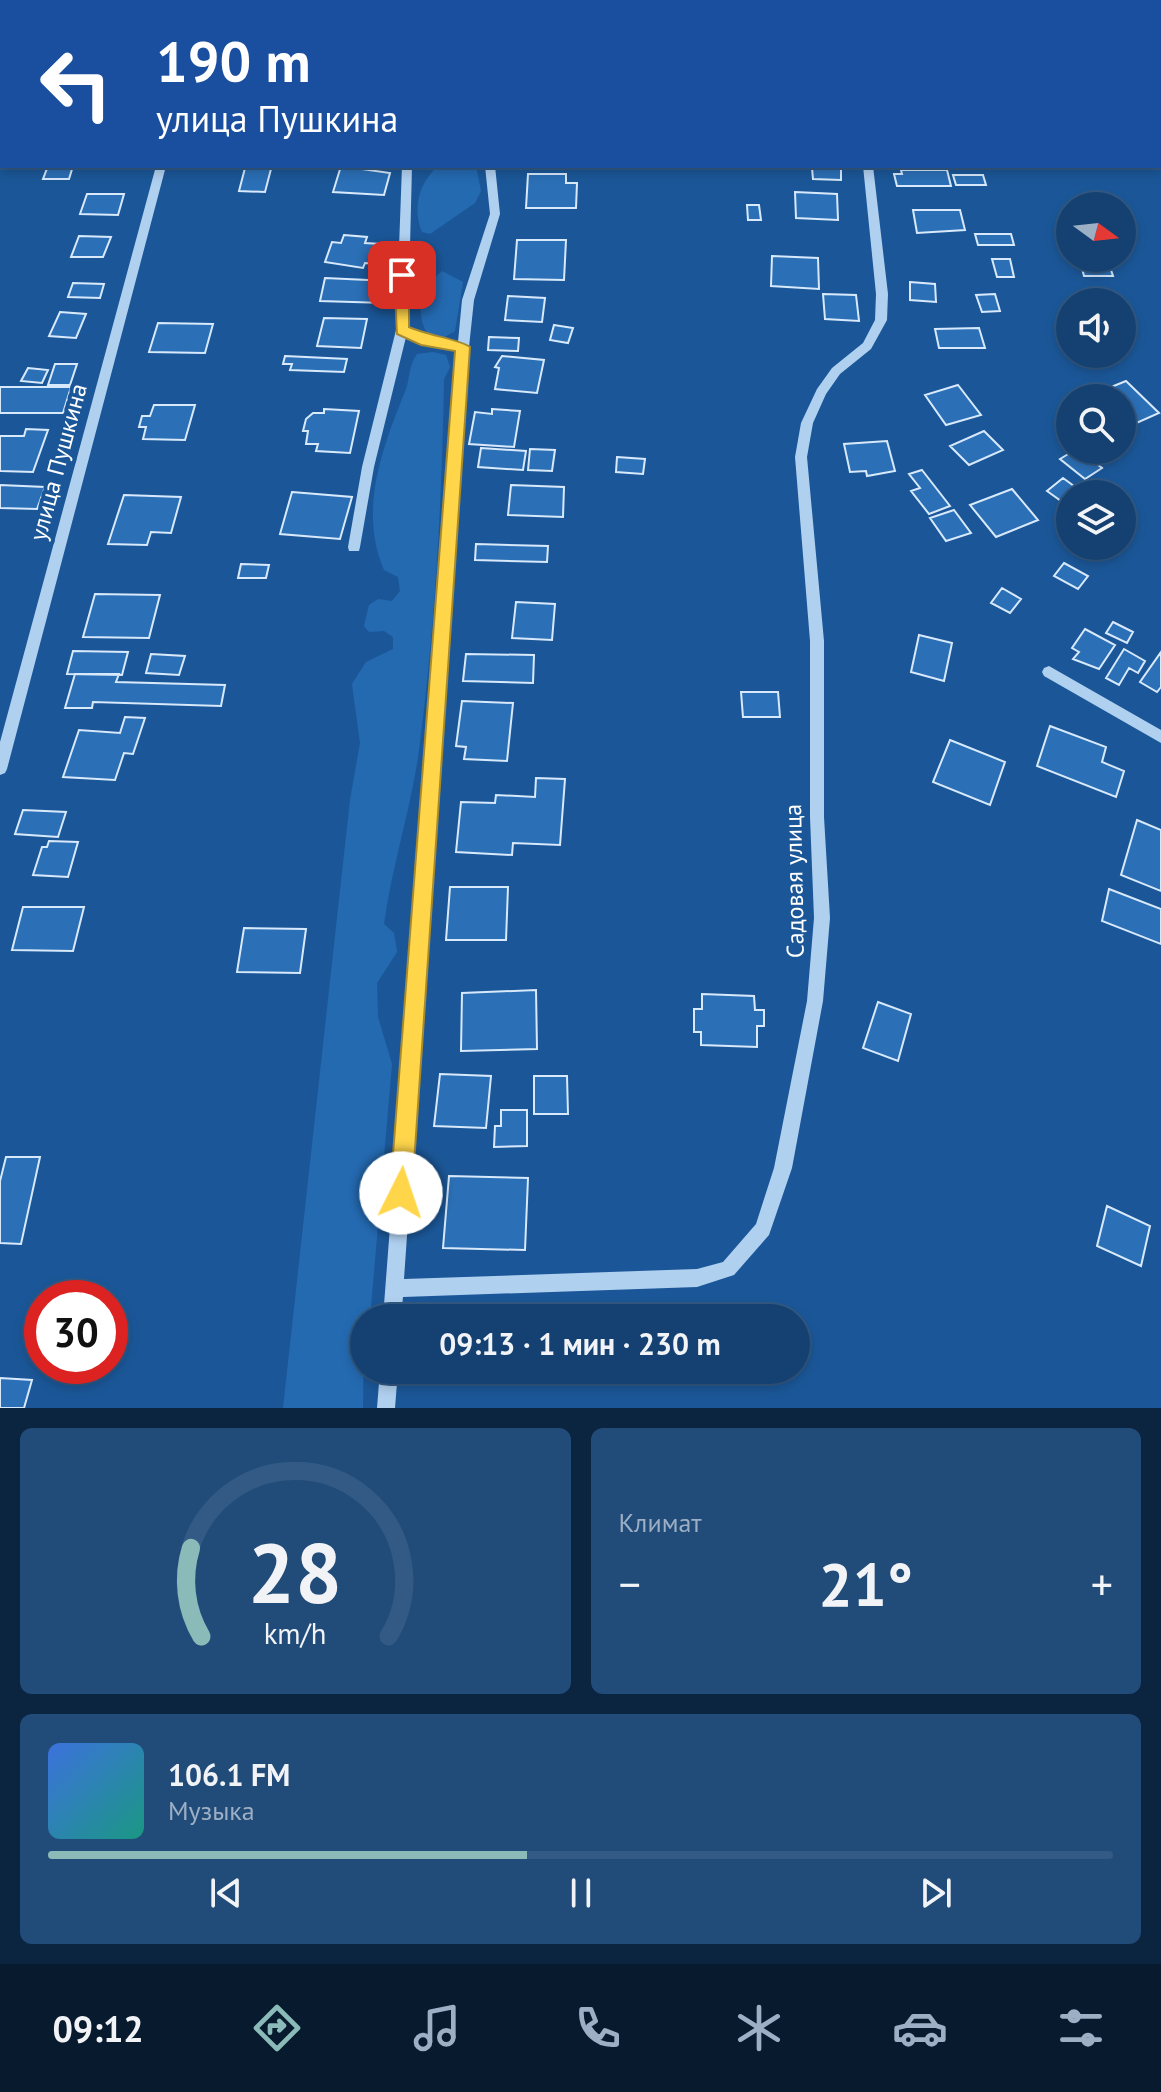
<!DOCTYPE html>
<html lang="ru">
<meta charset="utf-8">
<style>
:root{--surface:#144172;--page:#214c7a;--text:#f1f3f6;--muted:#9dafc4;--line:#335a84;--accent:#8bbbb9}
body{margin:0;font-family:"PT Sans",sans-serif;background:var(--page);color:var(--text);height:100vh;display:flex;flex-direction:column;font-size:30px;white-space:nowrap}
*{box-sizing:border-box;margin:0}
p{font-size:26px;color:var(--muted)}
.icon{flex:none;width:44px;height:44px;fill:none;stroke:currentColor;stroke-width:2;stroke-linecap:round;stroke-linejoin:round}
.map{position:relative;height:1408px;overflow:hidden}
.sheet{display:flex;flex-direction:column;gap:20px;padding:20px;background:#0b243f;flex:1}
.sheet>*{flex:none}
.guide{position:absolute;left:0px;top:0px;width:1162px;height:168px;box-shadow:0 4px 12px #0003,0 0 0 2px var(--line);background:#1a4fa0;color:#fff;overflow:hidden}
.needle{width:52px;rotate:105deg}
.tools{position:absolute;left:1056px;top:192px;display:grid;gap:16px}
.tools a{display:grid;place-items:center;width:80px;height:80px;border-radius:50%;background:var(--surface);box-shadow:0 4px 12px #0003,0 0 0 2px var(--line);font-size:40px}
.speed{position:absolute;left:24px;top:1280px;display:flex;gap:16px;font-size:40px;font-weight:700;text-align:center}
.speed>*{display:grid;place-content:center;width:104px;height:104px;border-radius:50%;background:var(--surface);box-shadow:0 4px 12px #0003,0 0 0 2px var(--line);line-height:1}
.speed .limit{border:12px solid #d22;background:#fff;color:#111}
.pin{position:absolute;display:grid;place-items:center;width:68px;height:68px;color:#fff;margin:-34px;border-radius:16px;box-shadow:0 4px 12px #0006}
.me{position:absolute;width:88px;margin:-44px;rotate:4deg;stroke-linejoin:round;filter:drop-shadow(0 0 6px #0008)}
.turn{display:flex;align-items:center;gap:28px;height:168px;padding:0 24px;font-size:36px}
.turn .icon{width:104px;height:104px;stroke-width:2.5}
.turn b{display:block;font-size:56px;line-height:68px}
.big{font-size:60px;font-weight:700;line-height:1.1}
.sheet .tile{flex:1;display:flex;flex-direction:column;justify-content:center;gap:12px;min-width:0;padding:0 28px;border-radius:12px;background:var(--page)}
.sheet .dial{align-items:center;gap:0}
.dial svg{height:208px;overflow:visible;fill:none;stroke:var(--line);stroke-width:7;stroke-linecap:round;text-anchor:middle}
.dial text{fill:var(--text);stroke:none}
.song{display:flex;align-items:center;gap:24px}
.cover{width:96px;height:96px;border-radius:12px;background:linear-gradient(135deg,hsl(220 70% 55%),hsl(170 70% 35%))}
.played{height:8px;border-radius:4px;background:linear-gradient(90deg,var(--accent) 45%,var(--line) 45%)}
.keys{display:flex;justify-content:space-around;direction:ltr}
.heat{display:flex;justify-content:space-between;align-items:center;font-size:44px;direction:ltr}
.sheet .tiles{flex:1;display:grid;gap:20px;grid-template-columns:1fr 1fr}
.tile:last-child{grid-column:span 2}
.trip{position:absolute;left:350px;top:1304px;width:460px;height:80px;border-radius:40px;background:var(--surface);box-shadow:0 4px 12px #0003,0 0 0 2px var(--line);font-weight:700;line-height:80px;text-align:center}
.tab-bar{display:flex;height:128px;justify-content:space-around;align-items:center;background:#081a2e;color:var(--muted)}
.tab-bar .icon{width:56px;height:56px}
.tab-bar .active{color:var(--accent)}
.tab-bar b{font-size:36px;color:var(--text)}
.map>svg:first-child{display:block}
.green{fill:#246ab1}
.building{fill:#2b6fb6;stroke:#d7e9fb;stroke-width:2}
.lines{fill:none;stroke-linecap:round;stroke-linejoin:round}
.minor{fill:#b0d0f0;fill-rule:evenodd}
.route{fill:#ffd54a;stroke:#a68a30;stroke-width:2}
.labels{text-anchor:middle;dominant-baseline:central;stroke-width:8;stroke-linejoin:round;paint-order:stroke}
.street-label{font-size:24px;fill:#fff;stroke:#1b5798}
</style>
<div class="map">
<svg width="1161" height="1408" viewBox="0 0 1161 1408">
<rect width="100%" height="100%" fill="#1b5798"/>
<path class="green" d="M438 166H476L481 191 475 203 430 234 422 232C412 208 419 183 438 166Z
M442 271 463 282 455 331 443 338 427 333C414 311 422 286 442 271Z
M433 352 446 355 450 367 444 379C442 502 435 628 419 750 411 809 392 865 384 924L394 933 397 952 377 983 378 1017 392 1064 370 1318H364L363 1408H283L350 800 360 743 352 684 366 662 393 649V637L384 631 369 632 364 626 369 605 378 599 392 601 400 591 398 577 384 570C358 509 383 447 406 389 410 377 409 365 417 354Z"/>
<path class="building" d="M48 166H73L69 179H43Z
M341 166 390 173 384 195 333 192Z
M245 168 271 169 265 192 239 191Z
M812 168 841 169V180L813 179Z
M901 170H947L951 186H897L894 174H902Z
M528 174H566V183H577L576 208H526Z
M953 175H983L986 185H956Z
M795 192 837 194 838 220 796 218Z
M87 194H124L118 215 80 214Z
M747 205H759L761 220H748Z
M913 210H960L965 230 917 233Z
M975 234H1011L1014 245H978Z
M344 235 367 237 365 243 381 244 375 264 365 263 363 268 325 262 332 242 341 243Z
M79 236 111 237 103 257H71Z
M517 240H566L564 280 514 279Z
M772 256 818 258 819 289 771 286Z
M992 259H1010L1014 277H997Z
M1081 264H1109L1113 276H1084Z
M325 278 389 281 385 303 320 301Z
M910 282 935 284 936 302 910 300Z
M73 283 104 284 100 298 68 297Z
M823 294 856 295 859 321 825 319Z
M995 294 1000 311 982 312 976 295Z
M508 296 545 298 542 322 505 320Z
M60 312 86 314 76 338 49 336Z
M324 318 367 319 361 348 317 346Z
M158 323 213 324 205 353 149 352Z
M554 325 573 328 568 343 550 340Z
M979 328 985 348H939L935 329Z
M489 337 519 338 518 351 488 350Z
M285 356 347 359 344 372 290 370 292 364H283Z
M502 356 544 360 537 393 495 389 499 368 495 367Z
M55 364H77L70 385H48Z
M28 368 48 370 42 383 21 381Z
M1126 381 1159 413 1123 429 1122 398 1089 396Z
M958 385 981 415 946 425 925 395Z
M0 387H71L63 413H0Z
M154 405H195L185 440 143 439 146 427H139L142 416H150Z
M324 409 359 411 350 453 316 451 318 444H306L308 431H303L306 419 313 413H324Z
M492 409 520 411 514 447 469 444 475 412 492 414Z
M26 429 48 430 33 472 0 471V436H24Z
M984 431 1003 450 969 465 950 446Z
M887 441 895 471 867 476 866 471 850 472 844 444Z
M481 448 526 451 523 470 478 467Z
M530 449 555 450 552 471 528 470Z
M1075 450H1079L1102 468 1085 479 1060 459Z
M617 457 645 459 643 474 616 472Z
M922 470 950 506 929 514 911 491 920 488 909 474Z
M1063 478 1078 489 1061 501 1047 491Z
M0 485 45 487 37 509 0 508Z
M511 485 564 487 563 517 508 515Z
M1012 489 1038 520 996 537 970 505Z
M292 492 352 497 340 539 280 534Z
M124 495 181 497 171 533 151 532 147 545 108 544Z
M954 510 971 533 946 541 930 518Z
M476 544 548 546 547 562 475 560Z
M1064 563 1088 576 1078 589 1054 576Z
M241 564 269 565 266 578H238Z
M1002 588 1021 599 1010 613 991 603Z
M95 594 160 595 149 638 83 637Z
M516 602 555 604 552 640 512 638Z
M1113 622 1133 632 1127 643 1106 633Z
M1085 629 1115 645 1099 669 1073 659 1079 652 1072 648Z
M919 635 952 643 944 681 911 672Z
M1124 649 1145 661 1138 673 1129 668 1119 685 1106 678Z
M73 651 128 652 122 675 67 674Z
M1161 652V687L1157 692 1140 682Z
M151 654 185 656 179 675 146 673Z
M466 654 534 655 533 683 463 681Z
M75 674H119L116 682 225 685 221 706 93 702 92 708H65Z
M741 692H778L780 717H743Z
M462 701 513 703 507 761 464 759 466 747 456 746Z
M125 717 145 718 133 754 124 753 115 780 63 777 79 730 120 733Z
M1050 726 1106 747 1102 762 1124 771 1116 797 1037 766Z
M950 740 1005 762 990 805 933 782Z
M536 778 565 779 560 845 513 843 512 855 456 852 461 802 495 803 496 795 535 797Z
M23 810 66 812 58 837 15 834Z
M1137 820 1161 830V891L1121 875Z
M49 841 78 842 68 877 33 875 42 847H47Z
M450 887H508L506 940H446Z
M1109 889 1161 909V944L1102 921Z
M23 907H84L73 951 12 950Z
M244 928 306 929 300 973 237 972Z
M536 990 537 1049 461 1051 462 993Z
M702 994 754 996 755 1010H764V1026H757V1047L701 1045V1032H694V1009H702Z
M878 1002 911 1014 898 1061 863 1048Z
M440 1074 491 1076 486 1128 434 1126Z
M534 1076H567L568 1114H534Z
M501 1110H527V1146L494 1147 495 1126H501Z
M6 1157H40L21 1244 0 1243V1181Z
M449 1176 528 1178 525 1250 443 1248Z
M1107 1206 1150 1226 1141 1266 1097 1246Z
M0 1378 32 1380 24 1408H0Z"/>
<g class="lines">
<path class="minor" d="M62 0H79L77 2H60Z
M195 0H205V2H195Z
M399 0H409V2H399Z
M502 0H512L511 2H501Z
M839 0H849V2H839Z
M2 15V21L0 22V16Z
M2 80V91L0 92V81Z
M156 166H166L7 769 5 773 0 775V742Z
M402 166H412L408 328 429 338 458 342 462 300 490 214 485 166H495L500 214 474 300 469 347 404 1279 697 1269 723 1262 756 1224 774 1168 807 1001 814 918 810 817V641L795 457 801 423 817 389 832 368 863 343 875 320 876 294 863 166H873L888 294 887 320 871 349 840 374 826 394 813 423 807 457 824 641V817L830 918 823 1001 792 1168 769 1235 734 1275 697 1287 403 1297 401 1318H383L457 350 427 346 406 337 374 467 360 547 359 551H349L348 547 362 467 396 330Z
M1049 666 1161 730V743L1044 676 1042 672 1044 668Z
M380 1370H398L395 1408H377Z"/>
</g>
<path class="route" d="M402 270 409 275V327C426 335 462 340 470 347L412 1193 409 1201 401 1205 393 1201 390 1193 455 351 421 345 397 334 394 275Z"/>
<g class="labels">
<g class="street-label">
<text transform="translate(58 462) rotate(-75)">улица Пушкина</text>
<text transform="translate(794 881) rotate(-91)">Садовая улица</text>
</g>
</g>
</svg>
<div class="tools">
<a><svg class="needle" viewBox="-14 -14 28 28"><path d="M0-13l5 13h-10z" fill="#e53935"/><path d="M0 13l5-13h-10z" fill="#9dafc4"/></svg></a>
<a><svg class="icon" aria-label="sound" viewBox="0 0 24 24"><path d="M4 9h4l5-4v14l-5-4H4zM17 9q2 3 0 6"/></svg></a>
<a><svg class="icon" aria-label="search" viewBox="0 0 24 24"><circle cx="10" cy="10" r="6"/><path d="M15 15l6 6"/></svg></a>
<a><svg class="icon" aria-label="layers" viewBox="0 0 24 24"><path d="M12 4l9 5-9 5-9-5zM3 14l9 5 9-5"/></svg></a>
</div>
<div class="speed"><div class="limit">30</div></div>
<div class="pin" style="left:402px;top:275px;background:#d93025"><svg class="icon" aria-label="arrive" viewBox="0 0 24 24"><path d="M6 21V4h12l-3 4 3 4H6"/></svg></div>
<svg class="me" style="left:401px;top:1193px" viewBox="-20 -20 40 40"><circle r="19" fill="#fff"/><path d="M0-13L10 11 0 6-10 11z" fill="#ffd54a"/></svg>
<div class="trip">09:13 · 1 мин · 230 m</div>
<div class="guide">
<div class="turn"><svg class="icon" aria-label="left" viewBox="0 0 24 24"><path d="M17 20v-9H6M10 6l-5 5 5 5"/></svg><div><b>190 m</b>улица Пушкина</div></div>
</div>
</div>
<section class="sheet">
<div class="tiles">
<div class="tile dial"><svg viewBox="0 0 100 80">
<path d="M14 69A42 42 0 1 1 86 69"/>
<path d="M14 69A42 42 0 0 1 10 35" stroke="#8bbbb9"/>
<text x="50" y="56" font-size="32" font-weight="700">28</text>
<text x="50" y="72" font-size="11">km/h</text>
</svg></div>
<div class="tile"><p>Климат</p>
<div class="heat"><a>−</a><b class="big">21°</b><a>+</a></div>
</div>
<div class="tile">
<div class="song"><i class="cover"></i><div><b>106.1 FM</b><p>Музыка</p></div></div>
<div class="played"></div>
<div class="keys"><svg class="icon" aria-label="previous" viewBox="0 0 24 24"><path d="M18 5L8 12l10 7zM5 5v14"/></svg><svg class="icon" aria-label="pause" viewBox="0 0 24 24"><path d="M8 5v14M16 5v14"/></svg><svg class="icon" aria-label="next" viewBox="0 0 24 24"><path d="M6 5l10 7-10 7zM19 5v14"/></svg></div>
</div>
</div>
</section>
<nav class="tab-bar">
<b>09:12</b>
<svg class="icon active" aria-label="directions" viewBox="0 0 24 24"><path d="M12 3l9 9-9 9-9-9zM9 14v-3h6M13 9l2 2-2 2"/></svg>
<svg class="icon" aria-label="music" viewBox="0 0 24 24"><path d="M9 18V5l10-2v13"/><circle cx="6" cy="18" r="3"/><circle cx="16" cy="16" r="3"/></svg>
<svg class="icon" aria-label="phone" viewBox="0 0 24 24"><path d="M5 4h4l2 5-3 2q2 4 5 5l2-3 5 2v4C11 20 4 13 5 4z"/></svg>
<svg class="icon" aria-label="climate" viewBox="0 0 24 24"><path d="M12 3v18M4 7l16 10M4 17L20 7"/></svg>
<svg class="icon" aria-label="car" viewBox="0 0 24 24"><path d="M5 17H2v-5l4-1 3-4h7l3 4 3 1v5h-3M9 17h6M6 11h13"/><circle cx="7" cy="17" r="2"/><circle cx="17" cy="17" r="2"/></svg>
<svg class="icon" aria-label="filters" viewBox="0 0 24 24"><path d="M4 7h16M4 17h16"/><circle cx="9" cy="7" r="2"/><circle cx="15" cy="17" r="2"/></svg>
</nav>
